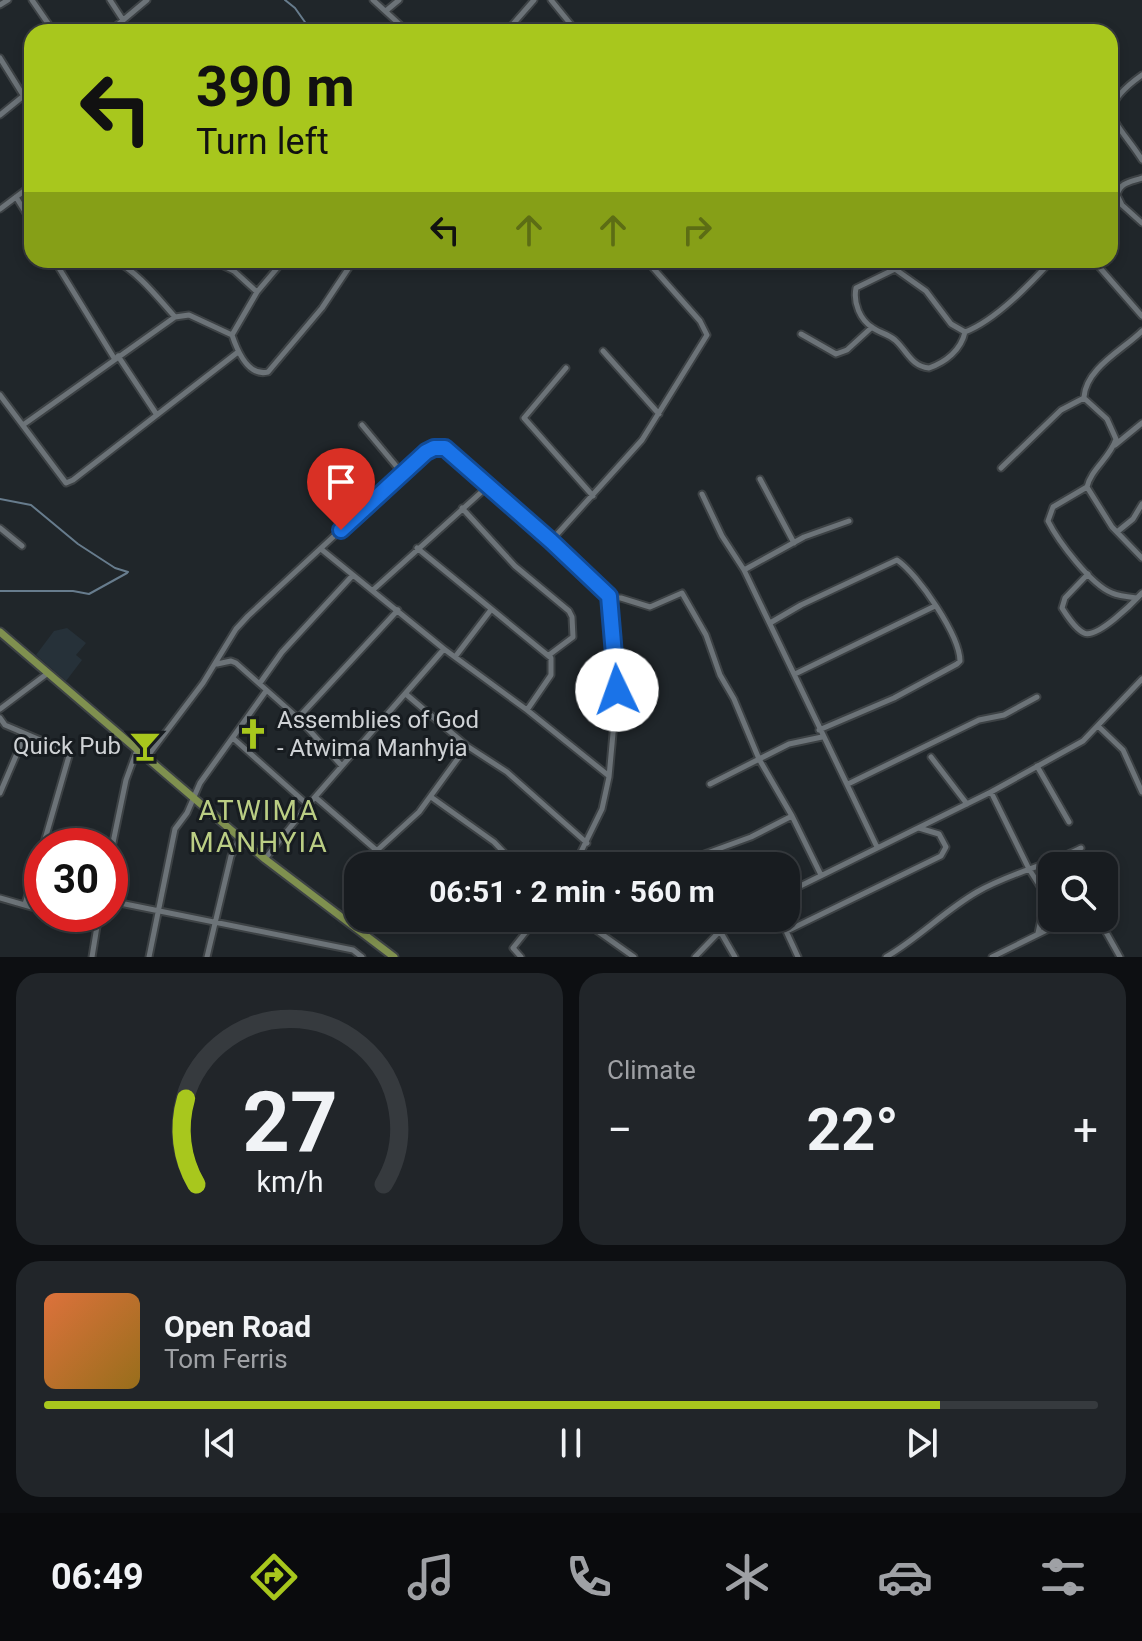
<!DOCTYPE html>
<meta charset="utf-8">
<style>
:root{--surface:#181c20;--page:#212529;--text:#f1f3f6;--muted:#9fa1a5;--line:#363a3e;--accent:#a8c71d}
body{margin:0;font-family:Roboto,sans-serif;background:var(--page);color:var(--text);height:100vh;display:flex;flex-direction:column;font-size:30px;white-space:nowrap}
*{box-sizing:border-box;margin:0}
p{font-size:26px;color:var(--muted)}
.icon{flex:none;width:44px;height:44px;fill:none;stroke:currentColor;stroke-width:2;stroke-linecap:round;stroke-linejoin:round}
.map{position:relative;height:957px;overflow:hidden}
.side{display:flex;flex-direction:column;gap:16px;padding:16px;background:#0d0f12;flex:1}
.side>*{flex:none}
.guide{position:absolute;left:24px;top:24px;width:1094px;height:244px;border-radius:24px;box-shadow:0 4px 12px #0003,0 0 0 2px var(--line);background:#a8c71d;color:#111;overflow:hidden}
.tools{position:absolute;left:1038px;top:852px;display:grid;gap:16px}
.tools a{display:grid;place-items:center;width:80px;height:80px;border-radius:16px;background:var(--surface);box-shadow:0 4px 12px #0003,0 0 0 2px var(--line);font-size:40px}
.speed{position:absolute;left:24px;top:828px;display:flex;gap:16px;font-size:40px;font-weight:700;text-align:center}
.speed>*{display:grid;place-content:center;width:104px;height:104px;border-radius:50%;background:var(--surface);box-shadow:0 4px 12px #0003,0 0 0 2px var(--line);line-height:1}
.speed .limit{border:12px solid #d22;background:#fff;color:#111}
.pin{position:absolute;display:grid;place-items:center;width:68px;height:68px;color:#fff;margin:-82px -34px;border-radius:50% 50% 50% 0;rotate:-45deg;box-shadow:0 0 8px #0007}
.pin .icon{rotate:45deg}
.me{position:absolute;width:88px;margin:-44px;rotate:357deg;stroke-linejoin:round;filter:drop-shadow(0 0 6px #0008)}
.turn{display:flex;align-items:center;gap:28px;height:168px;padding:0 40px;font-size:36px}
.turn .icon{width:104px;height:104px;stroke-width:2.5}
.turn b{display:block;font-size:56px;line-height:68px}
.lanes{display:flex;align-items:center;height:76px;padding:0 40px;background:#0003;justify-content:center;gap:40px;direction:ltr}
.lanes .off{opacity:.35}
.big{font-size:60px;font-weight:700;line-height:1.1}
.side .card{flex:1;display:flex;flex-direction:column;justify-content:center;gap:12px;min-width:0;padding:0 28px;border-radius:24px;background:var(--page)}
.side .dial{align-items:center;gap:0}
.dial svg{height:208px;overflow:visible;fill:none;stroke:var(--line);stroke-width:7;stroke-linecap:round;text-anchor:middle}
.dial text{fill:var(--text);stroke:none}
.song{display:flex;align-items:center;gap:24px}
.cover{width:96px;height:96px;border-radius:12px;background:linear-gradient(135deg,hsl(20 70% 55%),hsl(40 70% 35%))}
.played{height:8px;border-radius:4px;background:linear-gradient(90deg,var(--accent) 85%,var(--line) 85%)}
.keys{display:flex;justify-content:space-around;direction:ltr}
.heat{display:flex;justify-content:space-between;align-items:center;font-size:44px;direction:ltr}
.side .tiles{flex:1;display:grid;gap:16px;grid-template-columns:1fr 1fr}
.card:last-child{grid-column:span 2}
.trip{position:absolute;left:344px;top:852px;width:456px;height:80px;border-radius:24px;background:var(--surface);box-shadow:0 4px 12px #0003,0 0 0 2px var(--line);font-weight:700;line-height:80px;text-align:center}
.tabs{display:flex;height:128px;justify-content:space-around;align-items:center;background:#0a0b0d;color:var(--muted)}
.tabs .icon{width:56px;height:56px}
.tabs .on{color:var(--accent)}
.tabs b{font-size:36px;color:var(--text)}
.map>svg:first-child{display:block}
.built{fill:#263139}
.lines{fill:none;stroke-linecap:round;stroke-linejoin:round}
.stream{stroke:#677c8d;stroke-width:2}
.minor-casing{stroke:#3d4245;stroke-width:9}
.major-casing{stroke:#3d4245;stroke-width:11}
.minor{stroke:#6c7378;stroke-width:5}
.major{stroke:#7f904f;stroke-width:7}
.route-casing{stroke:#114b97;stroke-width:20}
.route{stroke:#1a73e8;stroke-width:14}
.labels{text-anchor:middle;dominant-baseline:central;stroke-width:6;stroke-linejoin:round;paint-order:stroke}
.poi-label{font-size:24px;fill:#cfd2d5;stroke:#171c20;text-anchor:start}
.quarter-label{font-size:28px;letter-spacing:2px;fill:#bbce84;stroke:#171c20}
</style>
<div class="map">
<svg width="1142" height="957" viewBox="0 0 1142 957">
<rect width="100%" height="100%" fill="#20262a"/>
<path class="built" d="M67 628 86 643 76 655 82 660 66 681 36 655 54 631Z"/>
<g class="lines">
<path class="stream" d="M285 0 295 8 312 32
M0 499 31 505 78 544 115 568 128 572
M0 591H73L89 594 127 573"/>
<defs>
<path id="minor" d="M32 0 54 32
M110 0 123 20
M373 0 408 32
M551 0 573 27
M0 5 8 0
M387 10 399 0
M109 32 147 0
M215 32 222 28 228 32
M506 32 534 0
M0 58 23 95
M1142 75C1090 112 1118 121 1142 160
M0 115 32 89
M1142 178C1131 182 1120 182 1117 195L1122 205 1142 223
M16 197 32 223
M0 209 32 185
M54 260 114 358
M114 260C138 272 157 297 175 317
M211 260 234 271 257 292
M284 260 257 292 232 335C237 350 248 377 268 372L322 308 354 260
M1093 260 1142 316
M895 269 856 288C853 303 860 320 873 328 880 333 888 334 895 340 908 352 911 366 929 368 946 362 961 350 965 332
M895 269 926 291 951 324 965 332C996 320 1030 284 1052 260
M895 269V260
M801 334 836 354 847 350 871 328
M603 351 659 414
M118 356 157 415
M566 368 524 418 593 496
M0 395 66 483 73 480 238 352
M1084 397C1086 368 1123 350 1142 331
M23 425 175 317 189 315 232 335
M362 425 402 473
M1115 445 1142 423
M1001 468 1061 410 1084 398 1107 419 1116 439C1110 458 1091 469 1087 487L1112 527 1142 558
M760 479 794 543
M1087 487 1053 507 1048 521C1058 541 1091 585 1112 593 1119 596 1129 597 1137 598
M702 494 722 536 744 570 877 847
M462 508 515 566 569 611 572 617 573 637 549 655
M0 528 22 546
M1117 532 1133 519 1142 504
M551 541 642 440 707 335 700 321 646 260
M417 548 551 658V675L527 710
M321 549 444 649 527 710 609 776
M744 570 804 537 849 521
M1088 574 1065 598 1062 608C1067 616 1075 629 1084 633 1097 639 1133 603 1142 593
M373 590 487 487
M610 598H621L650 607 682 593 706 635 720 675 734 699 759 759 792 816 821 875
M770 623 801 605 897 560C918 574 960 636 960 661L957 664 894 698 819 730
M455 657 490 611
M217 664 231 661 236 663 298 718 342 766
M795 674 935 606
M260 683 282 652 353 575
M407 695 467 746 507 772 587 843
M0 709 48 673
M0 718 5 725 66 751 69 756 43 846
M298 718 398 610
M1098 726 1123 750 1142 792
M234 739 308 805
M147 757 203 683 236 629 248 616 402 473 434 448H445L551 541 610 600 617 690 609 777 602 809 574 866
M931 757 967 804
M1037 766 1069 822
M710 784 789 744 822 737
M848 784 979 720 1004 715 1037 697
M991 792 1029 869 1052 905
M0 793 25 735
M315 797 375 849
M431 797 494 842 517 866
M110 857 126 780 137 750
M265 859 308 805 444 649
M688 860 751 837 792 816
M360 866 419 812 467 746
M786 893 991 792 1083 741 1142 679
M0 898 42 910
M110 901 353 950 362 957
M25 904 42 849
M57 914 97 926
M579 918 634 957
M780 918 798 957
M1098 918 1120 957
M720 931 735 957
M787 931 941 856 946 847 939 834 919 828
M1038 933 1046 897
M92 957 99 914
M149 957 175 829 187 813 200 783 266 691
M207 957 231 856 240 838
M521 957 513 948 537 918
M695 957 720 931 742 918
M886 957C919 938 944 911 977 892 1010 873 1048 865 1081 848
M992 957 1071 918"/>
<path id="major" d="M0 632 265 859 394 957"/>
</defs>
<use href="#minor" class="minor-casing"/>
<use href="#major" class="major-casing"/>
<use href="#minor" class="minor"/>
<use href="#major" class="major"/>
</g>
<g class="lines">
<defs>
<path id="route" d="M341 530 426 452 434 448H445L551 541 609 596 617 690"/>
</defs>
<use href="#route" class="route-casing"/>
<use href="#route" class="route"/>
</g>
<defs>
<symbol id="church-bare" viewBox="-9 -9 18 18"><path d="M-1.2-6h2.4v3.5h3.3v2.4h-3.3V6h-2.4V-.1h-3.3v-2.4h3.3Z" fill="#a8c71d" stroke="#171c20" stroke-width="2.5" paint-order="stroke"/></symbol>
<symbol id="bar-bare" viewBox="-9 -9 18 18"><path d="M-6-5H6L.8 .8V4.5H3.5V6h-7V4.5H-.8V.8Z" fill="#a8c71d" stroke="#171c20" stroke-width="2.5" paint-order="stroke"/></symbol>
</defs>
<g fill-rule="evenodd">
<use href="#church-bare" x="231" y="712" width="44" height="44"/>
<use href="#bar-bare" x="123" y="724" width="44" height="44"/>
</g>
<g class="labels">
<g class="poi-label">
<text x="277" y="720">Assemblies of God<tspan x="277" dy="28">- Atwima Manhyia</tspan></text>
<text x="121" y="746" text-anchor="end">Quick Pub</text>
</g>
<g class="quarter-label">
<text x="259" y="810">ATWIMA<tspan x="259" dy="32">MANHYIA</tspan></text>
</g>
</g>
</svg>
<div class="tools">
<a><svg class="icon" aria-label="search" viewBox="0 0 24 24"><circle cx="10" cy="10" r="6"/><path d="M15 15l6 6"/></svg></a>
</div>
<div class="speed"><div class="limit">30</div></div>
<div class="pin" style="left:341px;top:530px;background:#d93025"><svg class="icon" aria-label="arrive" viewBox="0 0 24 24"><path d="M6 21V4h12l-3 4 3 4H6"/></svg></div>
<svg class="me" style="left:617px;top:690px" viewBox="-20 -20 40 40"><circle r="19" fill="#fff"/><path d="M0-13L10 11 0 6-10 11z" fill="#1a73e8"/></svg>
<div class="trip">06:51 · 2 min · 560 m</div>
<div class="guide">
<div class="turn"><svg class="icon" aria-label="left" viewBox="0 0 24 24"><path d="M17 20v-9H6M10 6l-5 5 5 5"/></svg><div><b>390 m</b>Turn left</div></div>
<div class="lanes"><svg class="icon" aria-label="left" viewBox="0 0 24 24"><path d="M17 20v-9H6M10 6l-5 5 5 5"/></svg><svg class="icon off" aria-label="ahead" viewBox="0 0 24 24"><path d="M12 20V5M6 11l6-6 6 6"/></svg><svg class="icon off" aria-label="ahead" viewBox="0 0 24 24"><path d="M12 20V5M6 11l6-6 6 6"/></svg><svg class="icon off" aria-label="right" viewBox="0 0 24 24"><path d="M7 20v-9h11M14 6l5 5-5 5"/></svg></div>
</div>
</div>
<section class="side">
<div class="tiles">
<div class="card dial"><svg viewBox="0 0 100 80">
<path d="M14 69A42 42 0 1 1 86 69"/>
<path d="M14 69A42 42 0 0 1 10 36" stroke="#a8c71d"/>
<text x="50" y="56" font-size="32" font-weight="700">27</text>
<text x="50" y="72" font-size="11">km/h</text>
</svg></div>
<div class="card"><p>Climate</p>
<div class="heat"><a>−</a><b class="big">22°</b><a>+</a></div>
</div>
<div class="card">
<div class="song"><i class="cover"></i><div><b>Open Road</b><p>Tom Ferris</p></div></div>
<div class="played"></div>
<div class="keys"><svg class="icon" aria-label="previous" viewBox="0 0 24 24"><path d="M18 5L8 12l10 7zM5 5v14"/></svg><svg class="icon" aria-label="pause" viewBox="0 0 24 24"><path d="M8 5v14M16 5v14"/></svg><svg class="icon" aria-label="next" viewBox="0 0 24 24"><path d="M6 5l10 7-10 7zM19 5v14"/></svg></div>
</div>
</div>
</section>
<nav class="tabs">
<b>06:49</b>
<svg class="icon on" aria-label="directions" viewBox="0 0 24 24"><path d="M12 3l9 9-9 9-9-9zM9 14v-3h6M13 9l2 2-2 2"/></svg>
<svg class="icon" aria-label="music" viewBox="0 0 24 24"><path d="M9 18V5l10-2v13"/><circle cx="6" cy="18" r="3"/><circle cx="16" cy="16" r="3"/></svg>
<svg class="icon" aria-label="phone" viewBox="0 0 24 24"><path d="M5 4h4l2 5-3 2q2 4 5 5l2-3 5 2v4C11 20 4 13 5 4z"/></svg>
<svg class="icon" aria-label="climate" viewBox="0 0 24 24"><path d="M12 3v18M4 7l16 10M4 17L20 7"/></svg>
<svg class="icon" aria-label="car" viewBox="0 0 24 24"><path d="M5 17H2v-5l4-1 3-4h7l3 4 3 1v5h-3M9 17h6M6 11h13"/><circle cx="7" cy="17" r="2"/><circle cx="17" cy="17" r="2"/></svg>
<svg class="icon" aria-label="filters" viewBox="0 0 24 24"><path d="M4 7h16M4 17h16"/><circle cx="9" cy="7" r="2"/><circle cx="15" cy="17" r="2"/></svg>
</nav>
